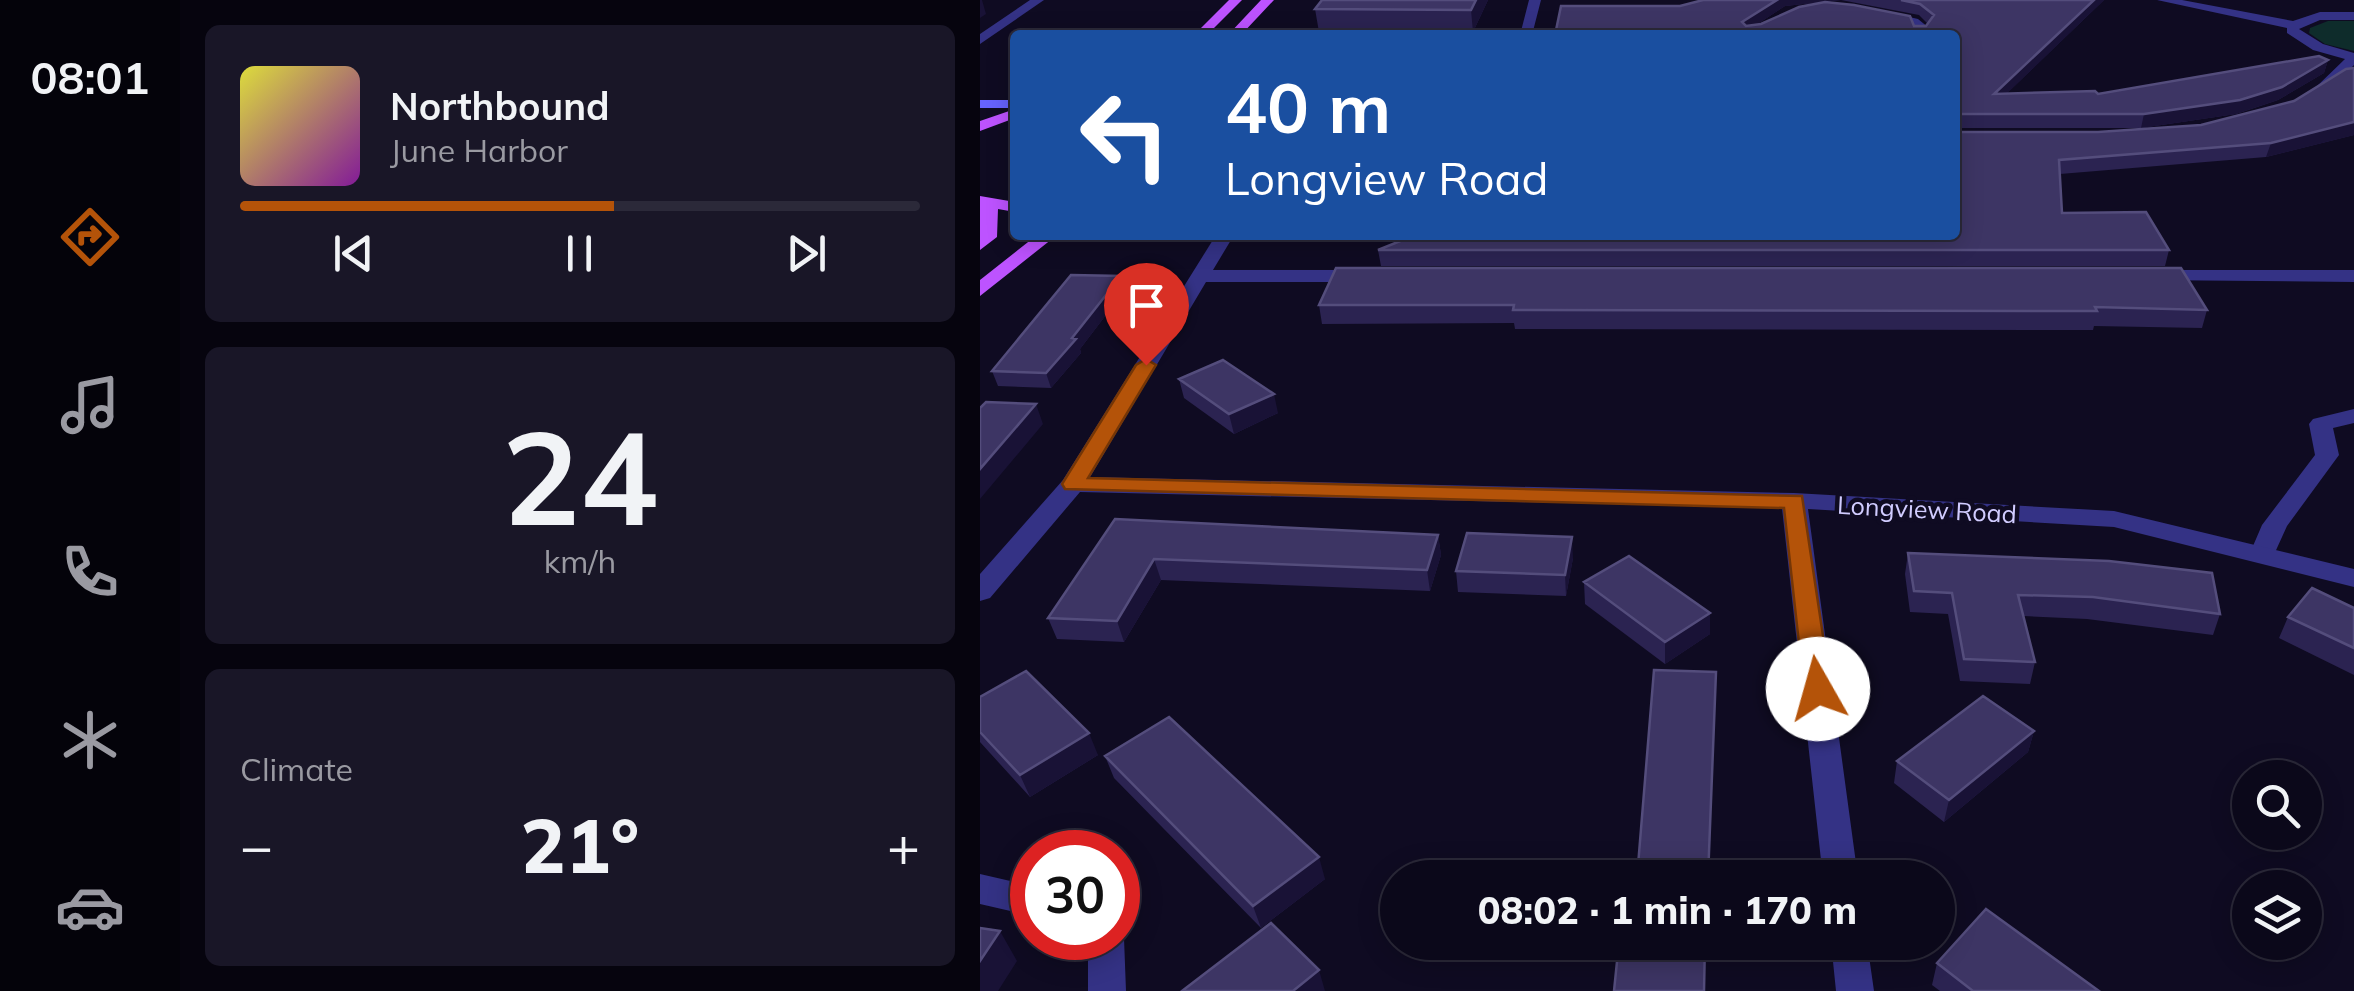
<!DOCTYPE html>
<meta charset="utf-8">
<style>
:root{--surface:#0b081a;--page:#191627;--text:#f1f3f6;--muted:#9a9aa2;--line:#2b2939;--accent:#b45309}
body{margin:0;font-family:Mulish,sans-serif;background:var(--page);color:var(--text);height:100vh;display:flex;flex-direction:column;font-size:38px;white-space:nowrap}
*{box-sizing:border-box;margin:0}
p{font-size:32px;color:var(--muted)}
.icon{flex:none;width:55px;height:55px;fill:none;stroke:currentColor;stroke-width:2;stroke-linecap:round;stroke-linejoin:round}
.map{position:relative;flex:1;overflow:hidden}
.side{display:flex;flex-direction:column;gap:25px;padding:25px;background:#06040e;width:800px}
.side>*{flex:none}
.guide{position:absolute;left:30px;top:30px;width:950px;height:210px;border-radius:10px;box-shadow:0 5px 25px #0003,0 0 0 2px var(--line);background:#1a4fa0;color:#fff;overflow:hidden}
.controls{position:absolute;left:1252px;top:760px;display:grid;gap:20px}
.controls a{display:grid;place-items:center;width:90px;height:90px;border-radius:50%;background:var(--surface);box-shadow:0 5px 25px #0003,0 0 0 2px var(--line);font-size:50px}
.speed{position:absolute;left:30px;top:830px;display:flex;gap:20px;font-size:50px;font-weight:700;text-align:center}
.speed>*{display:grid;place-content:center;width:130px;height:130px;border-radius:50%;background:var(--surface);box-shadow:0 5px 25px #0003,0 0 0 2px var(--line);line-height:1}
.speed .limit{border:15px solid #d22;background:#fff;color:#111}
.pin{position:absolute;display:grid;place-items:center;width:85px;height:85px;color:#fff;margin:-102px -42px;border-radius:50% 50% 50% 0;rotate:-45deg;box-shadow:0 0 10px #0007}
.pin .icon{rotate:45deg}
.me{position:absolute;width:110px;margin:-55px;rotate:353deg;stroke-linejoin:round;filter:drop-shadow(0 0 8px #0008)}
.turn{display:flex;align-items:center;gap:35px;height:210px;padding:0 50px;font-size:45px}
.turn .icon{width:130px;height:130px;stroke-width:2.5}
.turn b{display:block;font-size:70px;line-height:85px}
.big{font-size:75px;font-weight:800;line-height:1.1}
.side .tile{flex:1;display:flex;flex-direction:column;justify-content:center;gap:15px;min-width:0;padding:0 35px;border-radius:15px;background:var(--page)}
.side .dial{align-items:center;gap:0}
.dial b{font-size:130px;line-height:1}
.song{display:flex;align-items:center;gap:30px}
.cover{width:120px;height:120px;border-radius:15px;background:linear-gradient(135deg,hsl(60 70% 55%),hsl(290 70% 35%))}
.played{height:10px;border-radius:5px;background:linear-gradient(90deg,var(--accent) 55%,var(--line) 55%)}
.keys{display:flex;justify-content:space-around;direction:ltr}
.heat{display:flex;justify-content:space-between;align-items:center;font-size:55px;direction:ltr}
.trip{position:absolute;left:400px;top:860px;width:575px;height:100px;border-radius:50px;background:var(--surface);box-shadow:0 5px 25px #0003,0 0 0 2px var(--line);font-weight:800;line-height:100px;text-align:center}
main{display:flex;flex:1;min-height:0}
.menu{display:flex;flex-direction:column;width:180px;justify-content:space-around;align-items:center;background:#04030a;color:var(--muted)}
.menu .icon{width:70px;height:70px}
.menu .selected{color:var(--accent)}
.menu b{font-size:45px;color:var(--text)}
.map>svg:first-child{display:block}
.green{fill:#0e2c2b}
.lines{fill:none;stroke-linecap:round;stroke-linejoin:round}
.lane{fill:#343285;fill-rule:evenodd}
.street{fill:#343285;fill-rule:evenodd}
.secondary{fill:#6663ff;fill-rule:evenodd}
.primary{fill:#bd53ff;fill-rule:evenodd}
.wall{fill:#2b2351;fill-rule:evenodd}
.shaded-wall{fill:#191236}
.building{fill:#3d3564;stroke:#544d7c;stroke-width:2.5}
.route{fill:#b45309;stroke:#753606;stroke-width:2.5}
.labels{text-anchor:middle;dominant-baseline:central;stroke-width:9;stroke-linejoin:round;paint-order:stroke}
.street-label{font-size:25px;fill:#d1ccff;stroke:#0f0b22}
</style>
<main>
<nav class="menu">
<b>08:01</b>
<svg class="icon selected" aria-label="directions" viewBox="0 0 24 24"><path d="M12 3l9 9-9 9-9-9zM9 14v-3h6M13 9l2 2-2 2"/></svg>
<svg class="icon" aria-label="music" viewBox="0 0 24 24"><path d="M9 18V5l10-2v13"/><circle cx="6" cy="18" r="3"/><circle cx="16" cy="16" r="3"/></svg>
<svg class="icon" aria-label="phone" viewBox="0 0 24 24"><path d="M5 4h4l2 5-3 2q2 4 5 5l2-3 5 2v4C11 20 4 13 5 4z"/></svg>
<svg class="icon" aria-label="climate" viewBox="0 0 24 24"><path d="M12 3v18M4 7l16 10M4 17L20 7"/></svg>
<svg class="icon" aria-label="car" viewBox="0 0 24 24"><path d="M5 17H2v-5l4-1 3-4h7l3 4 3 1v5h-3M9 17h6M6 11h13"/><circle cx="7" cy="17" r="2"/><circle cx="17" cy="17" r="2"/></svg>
</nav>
<section class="side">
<div class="tile">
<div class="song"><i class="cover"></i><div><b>Northbound</b><p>June Harbor</p></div></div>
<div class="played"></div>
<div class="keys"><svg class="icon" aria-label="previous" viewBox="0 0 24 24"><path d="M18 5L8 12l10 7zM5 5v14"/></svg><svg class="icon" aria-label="pause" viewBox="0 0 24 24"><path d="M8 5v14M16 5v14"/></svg><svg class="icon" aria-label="next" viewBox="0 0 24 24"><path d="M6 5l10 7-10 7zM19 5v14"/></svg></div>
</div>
<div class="tile dial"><b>24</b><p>km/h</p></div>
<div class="tile"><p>Climate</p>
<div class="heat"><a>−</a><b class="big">21°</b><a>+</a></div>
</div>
</section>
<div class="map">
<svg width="1374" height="991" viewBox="0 0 1374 991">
<rect width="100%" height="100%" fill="#0f0b22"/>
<path class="green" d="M1348 21H1374V51L1345 44 1329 33 1330 28Z"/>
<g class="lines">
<path class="lane" d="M50 0H64L0 44V34Z
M1374 409V423L1353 428 1359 455 1307 526 1292 559H1274L1270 553 1282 525 1335 455 1329 424 1333 419Z"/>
<path class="street" d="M549 0H561L552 35H540Z
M1177 0H1202L1313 21 1340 12H1374V20H1340L1319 29 1343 44 1374 53V65L1344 95H1334V89L1365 59 1333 50 1307 33V28Z
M899 10 938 19 949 28 945 35H933L936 29 895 17Z
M236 235H254L233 270H384L394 276 384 282H226L110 477 814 493 1134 511 1374 569V587L1134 527 828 509 878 878H843L802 508 100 492 10 598 0 601V574L83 480Z
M1174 270H1374V282L1167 280V272Z
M0 874 52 886V916L0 904Z
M138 926 144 938 146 991H108V938H138Z
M851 942H887L894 991H856Z"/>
<path class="secondary" d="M0 100H35V108H0Z"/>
<path class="primary" d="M249 0H262L227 35H214Z
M281 0H294L261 35H248Z
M35 109V118L0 131V121Z
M0 196 35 202V212L18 209 17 237 0 250Z
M57 235H77L0 296V280Z"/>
</g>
<path class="wall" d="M342 0H508L493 32H339L335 9Z
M723 0H1124L1026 94H1118L1348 60 1344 73 1298 100 1256 114 1161 128H976L977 132H1118L1221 125 1314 101 1374 68V135L1286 157 1080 174 1082 213 1189 250 1185 266H401L398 250 975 235 575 35ZM861 0 939 15 948 24 946 26 776 25 805 6Z
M356 268 1227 310 1222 328 1114 326 1113 330 535 329 534 323 342 324 339 305Z
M141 276 145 290 100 349 101 353 71 388 18 386 12 371Z
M199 379 298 413 254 434 204 398Z
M135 519 458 535 461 555 450 591 181 580 144 642 77 639 68 618Z
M928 553 1240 614 1233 635 1107 619 1044 616 1055 662 1050 684 980 681 968 614 930 612 925 574Z
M593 558 586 596 478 592 476 571Z
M604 582 730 613V634L685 664 605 604Z
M1374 608V675L1299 638 1308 617Z
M0 697 118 755 50 797 0 742Z
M1054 731 1048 752 964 822 914 783 917 761Z
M125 756 345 879 281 928 134 778Z
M957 963 1119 991H960L952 985Z"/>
<path class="shaded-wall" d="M0 0H2L6 14 0 18Z
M496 0H508L493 32 491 10Z
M797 0H861L805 6 761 35 762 22Z
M1114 0H1124L1012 108 1014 94Z
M1348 60 1344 73 1298 100 1256 114 1161 128 1164 114Z
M1374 122V135L1286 157 1291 143Z
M141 276 145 290 100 349 101 353 71 388 66 373Z
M294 394 298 413 254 434 249 414Z
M56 404 63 424 0 499V469Z
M458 535 461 555 450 591 447 570Z
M592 537 593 558 586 596 585 575Z
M174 559 181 580 144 642 137 621Z
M730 613V634L685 664V642Z
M1054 731 1048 752 964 822 969 800Z
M109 733 118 755 50 797 40 775Z
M339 857 345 879 281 928 273 906Z
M20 931 37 961 18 991H0V961Z
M339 970 345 991H313Z"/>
<path class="building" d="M342 0H496L491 10 335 9Z
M723 0H797L762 22 766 26 781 24 819 7 845 2 874 5 930 16 934 26H946L954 15 940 4 921 0H1114L1014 94 1115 91 1118 94 1339 56 1348 60 1302 87 1260 100 1164 114H977L975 116V35H575L581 6H700Z
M1374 68V122L1291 143 1079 160 1082 213 1166 212 1189 250H398L435 235H975V124L977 132H1118L1221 125 1314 101 1366 69Z
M356 268H1201L1227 310 1115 307 1117 311 533 310 534 305H339Z
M91 275 141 276 92 338 96 339 66 373 12 371Z
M243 360 294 394 249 414 199 379Z
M6 402 56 404 0 469V408Z
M135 519 458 535 447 570 174 559 137 621 68 618Z
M487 533 592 537 585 575 476 571Z
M928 553 1129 561 1232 573 1240 614 1113 597 1038 595 1055 662 984 659 972 593 934 591Z
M649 556 730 613 685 642 604 582Z
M1332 588 1374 608V648L1308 617Z
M674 670 736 672 728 878H657Z
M46 671 109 733 40 775 0 732V697Z
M1003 696 1054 731 969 800 917 761Z
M189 717 339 857 273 906 125 756Z
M1006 909 1119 991H993L957 963Z
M291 923 339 970 313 991H202Z
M0 928 20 931 0 961Z
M639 942H725L724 991H634Z"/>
<path class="route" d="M166 359 176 365 108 478 822 496 851 689 847 696H828L824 689 804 508 85 489 82 484 156 365Z"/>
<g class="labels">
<g class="street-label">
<text transform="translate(947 509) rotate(3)">Longview Road</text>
</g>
</g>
</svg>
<div class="controls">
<a><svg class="icon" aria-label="search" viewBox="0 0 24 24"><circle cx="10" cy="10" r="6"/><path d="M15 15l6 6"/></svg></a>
<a><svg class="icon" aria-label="layers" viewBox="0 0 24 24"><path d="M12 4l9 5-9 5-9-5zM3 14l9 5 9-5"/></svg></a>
</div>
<div class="speed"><div class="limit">30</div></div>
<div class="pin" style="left:166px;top:365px;background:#d93025"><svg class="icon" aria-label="arrive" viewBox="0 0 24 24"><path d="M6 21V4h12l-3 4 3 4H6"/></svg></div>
<svg class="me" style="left:838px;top:689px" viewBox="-20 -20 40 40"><circle r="19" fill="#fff"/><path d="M0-13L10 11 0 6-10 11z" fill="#b45309"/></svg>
<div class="trip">08:02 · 1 min · 170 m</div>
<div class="guide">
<div class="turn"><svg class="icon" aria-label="left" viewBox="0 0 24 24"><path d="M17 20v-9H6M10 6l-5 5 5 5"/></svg><div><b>40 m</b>Longview Road</div></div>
</div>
</div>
</main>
